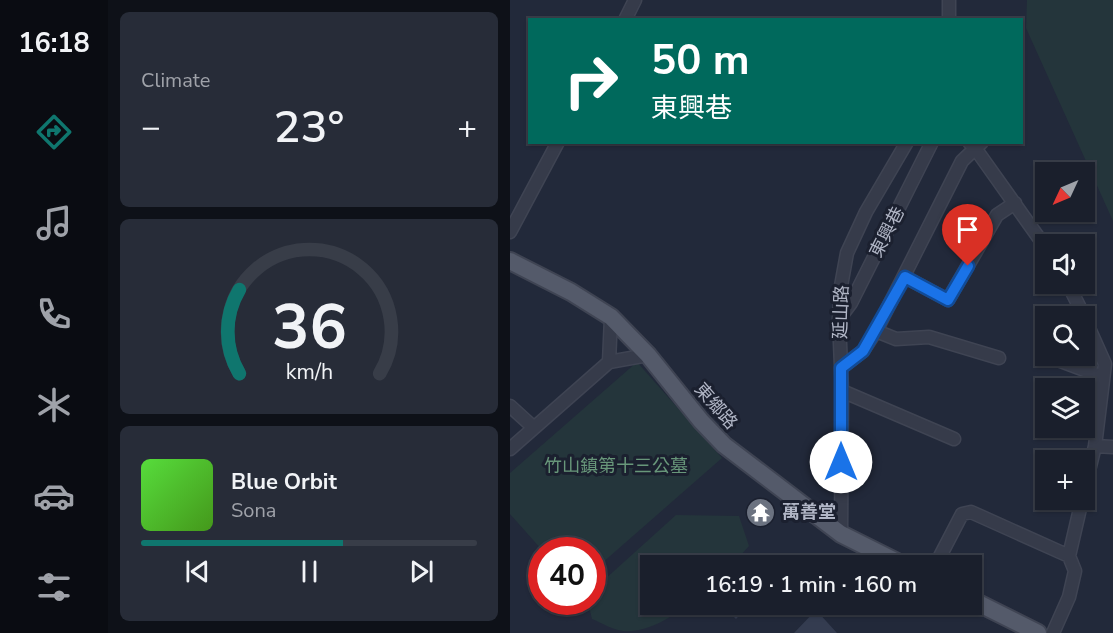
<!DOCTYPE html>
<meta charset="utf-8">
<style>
:root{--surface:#1a1f2c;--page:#272c38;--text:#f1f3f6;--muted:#9fa2a9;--line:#383d48;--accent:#0f766e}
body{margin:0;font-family:"Nunito Sans","Noto Sans TC",sans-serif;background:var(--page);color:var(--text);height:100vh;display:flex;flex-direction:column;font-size:22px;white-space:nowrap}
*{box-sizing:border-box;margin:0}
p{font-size:20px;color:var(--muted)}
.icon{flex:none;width:33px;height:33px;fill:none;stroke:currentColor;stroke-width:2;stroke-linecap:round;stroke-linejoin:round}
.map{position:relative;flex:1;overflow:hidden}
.details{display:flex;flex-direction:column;gap:12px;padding:12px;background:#0e1118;width:402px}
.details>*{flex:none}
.banner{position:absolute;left:18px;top:18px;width:495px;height:126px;border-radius:0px;box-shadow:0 2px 4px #0004,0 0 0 2px var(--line);background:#00695c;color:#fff;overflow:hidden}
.needle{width:39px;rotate:226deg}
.fabs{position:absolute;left:525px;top:162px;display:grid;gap:12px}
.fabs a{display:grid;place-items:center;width:60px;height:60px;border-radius:0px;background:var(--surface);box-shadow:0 2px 4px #0004,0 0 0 2px var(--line);font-size:30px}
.speed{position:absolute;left:18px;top:537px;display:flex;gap:12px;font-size:30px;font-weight:700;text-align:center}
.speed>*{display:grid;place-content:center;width:78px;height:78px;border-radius:50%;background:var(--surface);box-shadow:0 2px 4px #0004,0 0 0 2px var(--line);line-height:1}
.speed .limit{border:9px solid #d22;background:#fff;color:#111}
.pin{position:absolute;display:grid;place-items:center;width:51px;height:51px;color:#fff;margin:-62px -26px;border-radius:50% 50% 50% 0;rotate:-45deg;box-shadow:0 0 6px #0007}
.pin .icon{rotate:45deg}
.me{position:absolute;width:66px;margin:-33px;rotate:0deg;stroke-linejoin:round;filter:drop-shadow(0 0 4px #0008)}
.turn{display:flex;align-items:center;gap:21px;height:126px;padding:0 24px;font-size:27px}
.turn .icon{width:78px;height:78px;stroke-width:2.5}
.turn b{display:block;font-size:42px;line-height:51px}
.big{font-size:45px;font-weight:600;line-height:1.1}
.details .widget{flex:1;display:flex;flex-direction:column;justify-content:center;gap:9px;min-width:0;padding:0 21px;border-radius:9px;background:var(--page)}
.details .dial{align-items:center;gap:0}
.dial svg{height:156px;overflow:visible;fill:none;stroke:var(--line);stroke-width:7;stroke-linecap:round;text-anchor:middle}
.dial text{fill:var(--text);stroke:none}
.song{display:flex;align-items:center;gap:18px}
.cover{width:72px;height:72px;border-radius:9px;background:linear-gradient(135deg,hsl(110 70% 55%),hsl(100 70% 35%))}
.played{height:6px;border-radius:3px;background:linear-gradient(90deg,var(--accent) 60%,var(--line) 60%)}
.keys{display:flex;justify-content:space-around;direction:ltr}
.heat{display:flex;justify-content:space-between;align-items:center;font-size:33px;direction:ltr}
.trip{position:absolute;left:130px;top:555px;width:342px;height:60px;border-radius:0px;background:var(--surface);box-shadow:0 2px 4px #0004,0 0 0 2px var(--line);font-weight:600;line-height:60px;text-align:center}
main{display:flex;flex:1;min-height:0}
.menu{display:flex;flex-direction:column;width:108px;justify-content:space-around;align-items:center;background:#0a0c12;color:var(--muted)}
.menu .icon{width:42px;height:42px}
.menu .active{color:var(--accent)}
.menu b{font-size:27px;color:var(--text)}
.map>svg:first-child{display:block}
.green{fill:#24353b}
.building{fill:#343c50}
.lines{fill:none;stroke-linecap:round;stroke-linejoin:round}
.minor-casing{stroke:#3f4453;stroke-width:15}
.major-casing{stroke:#3f4453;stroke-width:20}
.minor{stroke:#363b4a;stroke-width:12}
.major{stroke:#545a6a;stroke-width:16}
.route-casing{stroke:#114b97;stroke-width:15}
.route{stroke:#1a73e8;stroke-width:10}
.labels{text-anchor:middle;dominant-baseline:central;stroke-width:6;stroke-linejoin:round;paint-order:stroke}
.street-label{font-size:18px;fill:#b1b6c6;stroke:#1b202f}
.park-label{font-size:18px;fill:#68977a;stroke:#1b202f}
.poi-label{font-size:18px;font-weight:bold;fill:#b1b6c6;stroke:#1b202f;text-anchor:start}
</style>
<main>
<nav class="menu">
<b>16:18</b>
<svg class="icon active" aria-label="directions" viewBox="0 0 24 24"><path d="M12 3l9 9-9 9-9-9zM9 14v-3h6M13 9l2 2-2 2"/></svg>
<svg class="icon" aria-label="music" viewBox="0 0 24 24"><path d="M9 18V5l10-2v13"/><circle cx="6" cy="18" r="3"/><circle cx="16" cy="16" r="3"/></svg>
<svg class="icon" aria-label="phone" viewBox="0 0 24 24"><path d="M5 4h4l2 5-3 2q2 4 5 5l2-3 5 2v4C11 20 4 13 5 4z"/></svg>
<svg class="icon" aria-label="climate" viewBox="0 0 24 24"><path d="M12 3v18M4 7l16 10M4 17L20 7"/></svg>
<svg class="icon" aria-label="car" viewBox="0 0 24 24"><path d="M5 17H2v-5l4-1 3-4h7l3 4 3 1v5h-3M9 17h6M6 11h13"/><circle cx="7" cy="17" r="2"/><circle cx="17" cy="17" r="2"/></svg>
<svg class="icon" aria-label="filters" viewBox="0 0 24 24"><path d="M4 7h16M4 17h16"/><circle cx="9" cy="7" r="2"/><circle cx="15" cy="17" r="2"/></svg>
</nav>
<section class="details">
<div class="widget"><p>Climate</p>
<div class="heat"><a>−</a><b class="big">23°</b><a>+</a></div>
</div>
<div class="widget dial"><svg viewBox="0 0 100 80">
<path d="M14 69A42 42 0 1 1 86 69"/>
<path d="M14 69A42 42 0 0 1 14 26" stroke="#0f766e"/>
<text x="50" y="56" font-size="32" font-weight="700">36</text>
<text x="50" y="72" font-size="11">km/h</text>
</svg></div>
<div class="widget">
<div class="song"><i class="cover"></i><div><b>Blue Orbit</b><p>Sona</p></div></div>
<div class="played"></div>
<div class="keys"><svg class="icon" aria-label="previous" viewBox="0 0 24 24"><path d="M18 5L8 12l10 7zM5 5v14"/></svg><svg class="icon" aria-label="pause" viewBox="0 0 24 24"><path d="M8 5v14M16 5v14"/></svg><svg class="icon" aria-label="next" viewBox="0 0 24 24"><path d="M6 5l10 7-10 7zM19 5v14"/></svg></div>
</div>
</section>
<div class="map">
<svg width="603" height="633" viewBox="0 0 603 633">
<rect width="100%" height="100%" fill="#22293a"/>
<path class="green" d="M517 0H603V221L516 28Z
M127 362 212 458 83 571 82 550H32L0 514V473Z
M166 515 229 516 239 546 222 565 141 566V604L177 605C160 618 137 633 113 631 103 630 92 623 82 619L78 602H82L83 590Z"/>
<path class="building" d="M211 604H240L226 619Z
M306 610 327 633H284Z"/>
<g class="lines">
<defs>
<path id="minor" d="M115 20 125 0
M439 20V0
M459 142 465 148 536 248
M0 232 48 142
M395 277 438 300 487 215 505 203
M558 284 574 316
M574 317 595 364 585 446 574 491
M329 319 341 303 422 142
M366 331 386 339 419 337 489 358
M537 356 593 377
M99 362 101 317
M331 368 353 351 366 331 452 161 472 142
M332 391 444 439
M0 406 23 427
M585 446 603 447
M0 449 99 362 138 355
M331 534 332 391 329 319 331 286 337 253 356 212 397 142
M425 566 452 514 461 512 559 556
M543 633 559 597 565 571 559 556 572 500"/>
<path id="major" d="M0 261 61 292 101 317 138 355 191 421 214 445 331 534 395 566
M462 600 528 633"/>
</defs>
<use href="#minor" class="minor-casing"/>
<use href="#major" class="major-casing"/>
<use href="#minor" class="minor"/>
<use href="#major" class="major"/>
</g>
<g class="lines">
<defs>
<path id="route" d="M331 462V368L353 351 395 277 438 300 458 266"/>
</defs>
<use href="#route" class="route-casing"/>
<use href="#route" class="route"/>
</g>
<defs>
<symbol id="temple-disc" viewBox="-11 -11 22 22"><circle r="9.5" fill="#6b7280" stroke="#1b202f"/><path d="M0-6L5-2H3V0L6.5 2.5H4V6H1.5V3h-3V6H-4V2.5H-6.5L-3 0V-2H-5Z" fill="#fff"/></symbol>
</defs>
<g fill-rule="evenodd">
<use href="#temple-disc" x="234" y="496" width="33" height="33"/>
</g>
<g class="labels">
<g class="street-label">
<text transform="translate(377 232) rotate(-63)">東興巷</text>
<text transform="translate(331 312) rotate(-88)">延山路</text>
<text transform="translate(206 406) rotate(49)">東鄉路</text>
</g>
<g class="park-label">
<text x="106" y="466">竹山鎮第十三公墓</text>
</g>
<g class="poi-label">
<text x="272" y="512">萬善堂</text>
</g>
</g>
</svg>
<div class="fabs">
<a><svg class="needle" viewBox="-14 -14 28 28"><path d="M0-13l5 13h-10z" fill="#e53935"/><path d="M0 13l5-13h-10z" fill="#9fa2a9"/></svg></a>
<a><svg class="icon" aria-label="sound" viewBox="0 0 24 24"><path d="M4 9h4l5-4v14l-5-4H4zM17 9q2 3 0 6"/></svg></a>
<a><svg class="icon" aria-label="search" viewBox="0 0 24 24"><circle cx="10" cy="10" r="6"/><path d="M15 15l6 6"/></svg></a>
<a><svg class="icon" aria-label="layers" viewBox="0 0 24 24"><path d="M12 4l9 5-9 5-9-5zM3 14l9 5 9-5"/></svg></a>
<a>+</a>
</div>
<div class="speed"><div class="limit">40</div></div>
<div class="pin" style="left:458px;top:266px;background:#d93025"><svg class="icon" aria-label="arrive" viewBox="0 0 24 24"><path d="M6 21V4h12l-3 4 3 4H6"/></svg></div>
<svg class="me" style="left:331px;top:462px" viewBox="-20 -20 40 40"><circle r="19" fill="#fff"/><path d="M0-13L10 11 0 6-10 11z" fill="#1a73e8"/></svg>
<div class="trip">16:19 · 1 min · 160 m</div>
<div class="banner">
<div class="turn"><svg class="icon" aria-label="right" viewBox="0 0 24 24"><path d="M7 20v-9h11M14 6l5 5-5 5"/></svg><div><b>50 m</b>東興巷</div></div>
</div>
</div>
</main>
